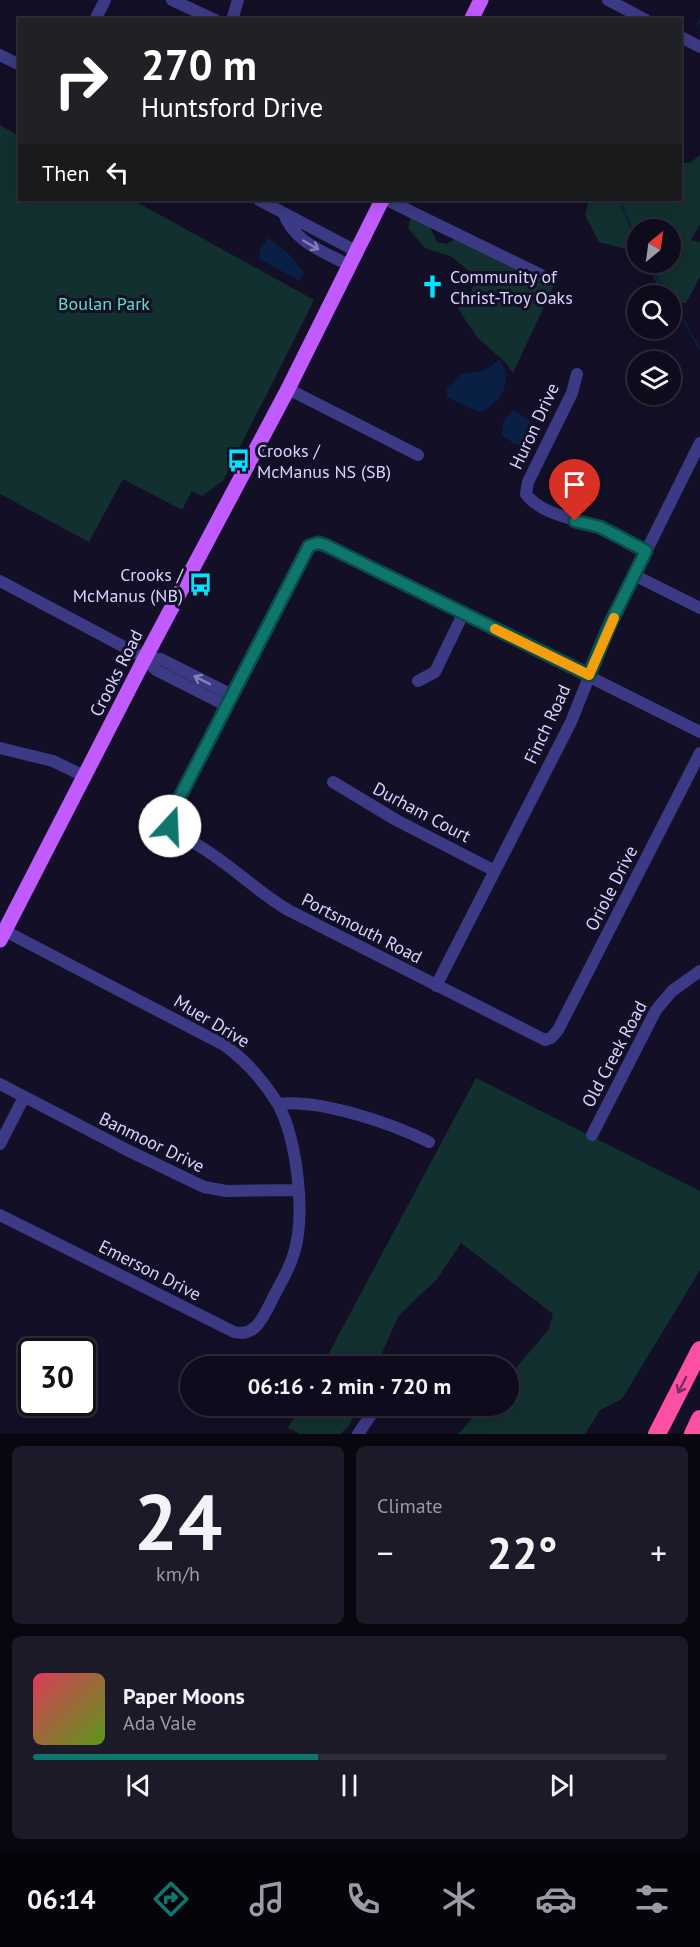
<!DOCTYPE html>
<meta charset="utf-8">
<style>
:root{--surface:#0e0b1c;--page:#1c1929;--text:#f1f3f6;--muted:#9b9ba3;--line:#2e2b3b;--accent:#0f766e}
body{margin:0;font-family:"PT Sans",sans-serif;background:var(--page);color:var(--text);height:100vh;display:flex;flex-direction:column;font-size:22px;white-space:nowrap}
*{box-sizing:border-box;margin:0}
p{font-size:20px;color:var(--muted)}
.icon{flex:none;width:33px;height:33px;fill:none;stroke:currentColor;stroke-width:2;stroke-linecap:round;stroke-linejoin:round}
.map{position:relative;height:1434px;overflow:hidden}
.side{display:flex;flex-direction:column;gap:12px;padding:12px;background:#08060f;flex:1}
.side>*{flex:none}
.top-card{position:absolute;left:18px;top:18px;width:664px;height:183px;border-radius:0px;box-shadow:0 3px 15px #0003,0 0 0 2px var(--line);background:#202124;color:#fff;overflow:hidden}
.needle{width:39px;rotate:29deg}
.controls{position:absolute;left:627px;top:219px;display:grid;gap:12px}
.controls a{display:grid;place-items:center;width:54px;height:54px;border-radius:50%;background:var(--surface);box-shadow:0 3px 15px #0003,0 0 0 2px var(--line);font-size:30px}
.speed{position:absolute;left:18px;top:1338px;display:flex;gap:12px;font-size:30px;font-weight:700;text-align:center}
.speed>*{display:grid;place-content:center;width:78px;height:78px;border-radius:50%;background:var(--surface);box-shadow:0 3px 15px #0003,0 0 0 2px var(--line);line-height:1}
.speed .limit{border:3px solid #111;border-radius:9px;background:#fff;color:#111}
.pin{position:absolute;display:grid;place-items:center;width:51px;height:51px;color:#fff;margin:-62px -26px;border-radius:50% 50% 50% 0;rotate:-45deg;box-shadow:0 0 6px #0007}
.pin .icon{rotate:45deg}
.me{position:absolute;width:66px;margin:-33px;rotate:20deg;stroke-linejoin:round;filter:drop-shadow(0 0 4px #0008)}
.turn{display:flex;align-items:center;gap:21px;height:126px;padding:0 24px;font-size:27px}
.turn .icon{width:78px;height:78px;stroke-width:2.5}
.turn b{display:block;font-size:42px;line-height:51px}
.then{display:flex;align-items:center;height:57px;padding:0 24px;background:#0003;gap:12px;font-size:22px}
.big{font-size:45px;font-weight:700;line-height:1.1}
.side .tile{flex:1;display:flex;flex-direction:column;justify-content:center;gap:9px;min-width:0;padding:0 21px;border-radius:9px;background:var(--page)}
.side .dial{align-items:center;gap:0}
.dial b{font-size:78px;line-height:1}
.song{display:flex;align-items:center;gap:18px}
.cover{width:72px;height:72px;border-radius:9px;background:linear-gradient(135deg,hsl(350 70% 55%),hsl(90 70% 35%))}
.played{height:6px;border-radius:3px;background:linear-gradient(90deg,var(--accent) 45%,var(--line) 45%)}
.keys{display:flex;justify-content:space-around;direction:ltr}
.heat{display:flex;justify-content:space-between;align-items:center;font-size:33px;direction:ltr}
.side .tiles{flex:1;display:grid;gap:12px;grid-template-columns:1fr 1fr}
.tile:last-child{grid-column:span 2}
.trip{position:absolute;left:180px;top:1356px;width:339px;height:60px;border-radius:30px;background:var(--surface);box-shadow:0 3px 15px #0003,0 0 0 2px var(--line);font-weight:700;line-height:60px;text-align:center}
.dock{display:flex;height:96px;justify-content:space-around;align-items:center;background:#06040b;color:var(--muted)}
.dock .icon{width:42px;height:42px}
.dock .current{color:var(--accent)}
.dock b{font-size:27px;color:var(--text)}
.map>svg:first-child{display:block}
.green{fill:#12302f}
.water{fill:#0a1f44}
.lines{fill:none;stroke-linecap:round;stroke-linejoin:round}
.stream{stroke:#0a1f44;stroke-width:2}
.minor{stroke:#3d3a85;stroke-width:12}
.major{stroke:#c25bff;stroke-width:15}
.highway{stroke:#ff4fa3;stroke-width:18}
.oneway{stroke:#837fbc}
.oneway2{stroke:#7d2c5e}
.route-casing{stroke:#0a4d48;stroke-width:15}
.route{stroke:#0f766e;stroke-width:10}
.slow{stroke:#f59e0b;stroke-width:10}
.labels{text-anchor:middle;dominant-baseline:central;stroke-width:6;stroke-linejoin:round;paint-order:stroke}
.poi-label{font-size:18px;fill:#d9d4ff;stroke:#130f26;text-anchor:start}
.park-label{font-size:18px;fill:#5fe0c0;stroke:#130f26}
.street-label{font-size:18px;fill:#d9d4ff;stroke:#130f26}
</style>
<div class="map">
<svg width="700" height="1434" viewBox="0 0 700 1434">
<rect width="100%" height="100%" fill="#130f26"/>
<path class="green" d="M0 125 19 136 20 200H133L314 300 223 481 202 496 192 491 182 510 123 479 89 542 0 494Z
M700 155V224L691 240 700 242V277L686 303H671L670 296 663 295 646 263 670 262V230H638L637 252 599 242 585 215 589 200H681V163H690Z
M411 215 428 223 437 242 446 244 458 238 528 273 555 283 513 373 505 362 477 337 458 309 471 293 476 277 452 257 425 248 408 228Z
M476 1078 700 1191V1270L622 1399 600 1410 585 1434H458L483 1406H508L509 1376 549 1329 553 1314 461 1243 437 1279 399 1315 376 1366H322Z
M300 1406H358L349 1426 340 1434H300L288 1428Z"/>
<path class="water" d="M268 238 288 253 304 273 300 281 259 259 261 247Z
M499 359C515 379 501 405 479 412L447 397V388L461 374C477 372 489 371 499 359Z
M514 411 530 421C532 429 529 439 523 446L515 444 502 436C502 425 504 417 514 411Z"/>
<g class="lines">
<path class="stream" d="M697 25 700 21
M620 200 638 247
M647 262 669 296
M670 298 700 349"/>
<path class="minor" d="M172 0 215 20
M608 0 646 20
M95 20 105 0
M232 20 238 0
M681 37 700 47
M0 55 20 65
M259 200 356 251
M387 200 541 275
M284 214C294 242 324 252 349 265
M577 374 572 393 528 482 526 494C541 515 577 519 599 527 615 534 631 543 646 551
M288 389 418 455
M634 575 700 608
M0 581 145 658 156 670 227 706
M145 658 161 659 232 695
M418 681 435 672 463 614
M700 732 325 545C317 543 312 543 307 550L172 813 170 826C175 835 187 839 196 844 229 863 256 891 288 910L545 1040 551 1038 558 1030 700 753
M0 748 53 761 84 776
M333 782 396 820 495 871
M5 931 224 1045C247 1061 263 1080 278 1104 320 1099 391 1123 429 1142
M436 986 571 722 611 622 700 443
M0 1084 127 1150 204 1187 226 1191 298 1190
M592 1135 656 1010 672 991 700 971
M0 1144 24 1097
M0 1215 234 1332C255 1337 262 1319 270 1304 278 1287 289 1271 294 1253 306 1214 297 1140 278 1104
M358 1434 377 1406"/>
<path class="major" d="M471 20 481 0
M0 940 145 658 288 389 382 200"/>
<path class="highway" d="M657 1434 700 1350
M693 1434 700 1419"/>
</g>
<defs><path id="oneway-shaft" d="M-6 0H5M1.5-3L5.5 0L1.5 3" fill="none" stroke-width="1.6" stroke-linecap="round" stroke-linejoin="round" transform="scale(1.5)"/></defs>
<g class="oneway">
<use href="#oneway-shaft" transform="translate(311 245) rotate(30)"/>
<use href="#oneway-shaft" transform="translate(202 680) rotate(-153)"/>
</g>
<use class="oneway2" href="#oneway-shaft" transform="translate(682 1385) rotate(117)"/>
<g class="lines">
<defs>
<path id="route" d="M170 826V816L309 546 318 543 325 545 589 675 611 622 646 551 600 527 575 521"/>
</defs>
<use href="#route" class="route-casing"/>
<use href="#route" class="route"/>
<path class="slow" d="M495 629 589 675 614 618"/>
</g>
<defs>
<symbol id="church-bare" viewBox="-9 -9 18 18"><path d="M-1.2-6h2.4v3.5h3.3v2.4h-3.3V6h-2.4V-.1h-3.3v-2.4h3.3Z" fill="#00e5ff" stroke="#130f26" stroke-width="2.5" paint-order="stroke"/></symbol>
<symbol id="bus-bare" viewBox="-9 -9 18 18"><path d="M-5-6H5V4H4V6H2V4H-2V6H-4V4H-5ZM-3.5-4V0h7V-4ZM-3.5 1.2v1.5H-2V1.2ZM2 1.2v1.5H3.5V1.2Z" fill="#00e5ff" stroke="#130f26" stroke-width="2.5" paint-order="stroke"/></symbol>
</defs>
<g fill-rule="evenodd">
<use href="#church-bare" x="416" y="270" width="33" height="33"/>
<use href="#bus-bare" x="222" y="444" width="33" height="33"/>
<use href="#bus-bare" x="184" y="568" width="33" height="33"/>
</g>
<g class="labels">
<g class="poi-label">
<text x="450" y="276">Community of<tspan x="450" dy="21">Christ-Troy Oaks</tspan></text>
<text x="257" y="450">Crooks /<tspan x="257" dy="21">McManus NS (SB)</tspan></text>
<text x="183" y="574" text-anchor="end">Crooks /<tspan x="183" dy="21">McManus (NB)</tspan></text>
</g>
<g class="park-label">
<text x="104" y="303">Boulan Park</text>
</g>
<g class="street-label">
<text transform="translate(534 426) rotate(-65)">Huron Drive</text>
<text transform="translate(116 673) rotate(-63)">Crooks Road</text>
<text transform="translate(547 724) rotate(-65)">Finch Road</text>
<text transform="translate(422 812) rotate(28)">Durham Court</text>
<text transform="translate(611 888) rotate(-63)">Oriole Drive</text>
<text transform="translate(362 928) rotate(27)">Portsmouth Road</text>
<text transform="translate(212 1021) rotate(31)">Muer Drive</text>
<text transform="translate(614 1054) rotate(-62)">Old Creek Road</text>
<text transform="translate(152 1142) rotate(26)">Banmoor Drive</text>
<text transform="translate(150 1270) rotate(27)">Emerson Drive</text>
</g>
</g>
</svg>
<div class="controls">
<a><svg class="needle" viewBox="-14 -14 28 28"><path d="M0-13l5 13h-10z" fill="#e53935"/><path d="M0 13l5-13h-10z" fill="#9b9ba3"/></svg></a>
<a><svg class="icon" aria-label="search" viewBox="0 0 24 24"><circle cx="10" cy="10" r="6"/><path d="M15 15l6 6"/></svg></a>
<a><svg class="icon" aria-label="layers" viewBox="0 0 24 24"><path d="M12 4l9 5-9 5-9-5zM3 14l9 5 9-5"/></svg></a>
</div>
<div class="speed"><div class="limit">30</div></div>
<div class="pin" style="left:575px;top:521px;background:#d93025"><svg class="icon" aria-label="arrive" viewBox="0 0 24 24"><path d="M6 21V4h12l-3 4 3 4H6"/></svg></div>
<svg class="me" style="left:170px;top:826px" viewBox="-20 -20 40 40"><circle r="19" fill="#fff"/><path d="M0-13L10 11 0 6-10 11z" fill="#0f766e"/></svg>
<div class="trip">06:16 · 2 min · 720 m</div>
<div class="top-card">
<div class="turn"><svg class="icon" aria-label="right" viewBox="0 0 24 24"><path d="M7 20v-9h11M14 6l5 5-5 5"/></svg><div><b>270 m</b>Huntsford Drive</div></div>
<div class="then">Then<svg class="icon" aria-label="left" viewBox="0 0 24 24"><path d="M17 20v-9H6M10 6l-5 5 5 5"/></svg></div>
</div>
</div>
<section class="side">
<div class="tiles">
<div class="tile dial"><b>24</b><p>km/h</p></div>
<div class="tile"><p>Climate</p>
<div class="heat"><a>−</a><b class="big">22°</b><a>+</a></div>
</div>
<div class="tile">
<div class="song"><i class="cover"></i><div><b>Paper Moons</b><p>Ada Vale</p></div></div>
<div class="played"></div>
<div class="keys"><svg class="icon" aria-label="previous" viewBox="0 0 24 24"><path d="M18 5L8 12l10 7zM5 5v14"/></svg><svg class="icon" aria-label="pause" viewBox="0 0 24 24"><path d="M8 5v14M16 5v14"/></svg><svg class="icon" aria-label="next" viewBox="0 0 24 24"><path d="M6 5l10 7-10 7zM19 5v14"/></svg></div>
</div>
</div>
</section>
<nav class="dock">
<b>06:14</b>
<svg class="icon current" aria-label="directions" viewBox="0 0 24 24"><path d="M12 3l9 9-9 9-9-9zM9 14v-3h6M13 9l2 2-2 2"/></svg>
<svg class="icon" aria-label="music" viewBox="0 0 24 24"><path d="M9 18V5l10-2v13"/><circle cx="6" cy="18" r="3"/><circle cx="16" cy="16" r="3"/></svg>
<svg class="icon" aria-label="phone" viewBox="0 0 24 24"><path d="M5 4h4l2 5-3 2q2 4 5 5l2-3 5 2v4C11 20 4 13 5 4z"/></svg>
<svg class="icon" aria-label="climate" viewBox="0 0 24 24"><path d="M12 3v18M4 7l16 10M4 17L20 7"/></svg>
<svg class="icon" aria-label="car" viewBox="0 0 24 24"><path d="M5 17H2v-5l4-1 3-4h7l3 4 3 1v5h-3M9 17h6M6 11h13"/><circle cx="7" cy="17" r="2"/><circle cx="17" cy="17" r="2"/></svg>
<svg class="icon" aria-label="filters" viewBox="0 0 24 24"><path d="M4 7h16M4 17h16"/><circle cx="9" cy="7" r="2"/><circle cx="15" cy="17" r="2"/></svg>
</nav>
